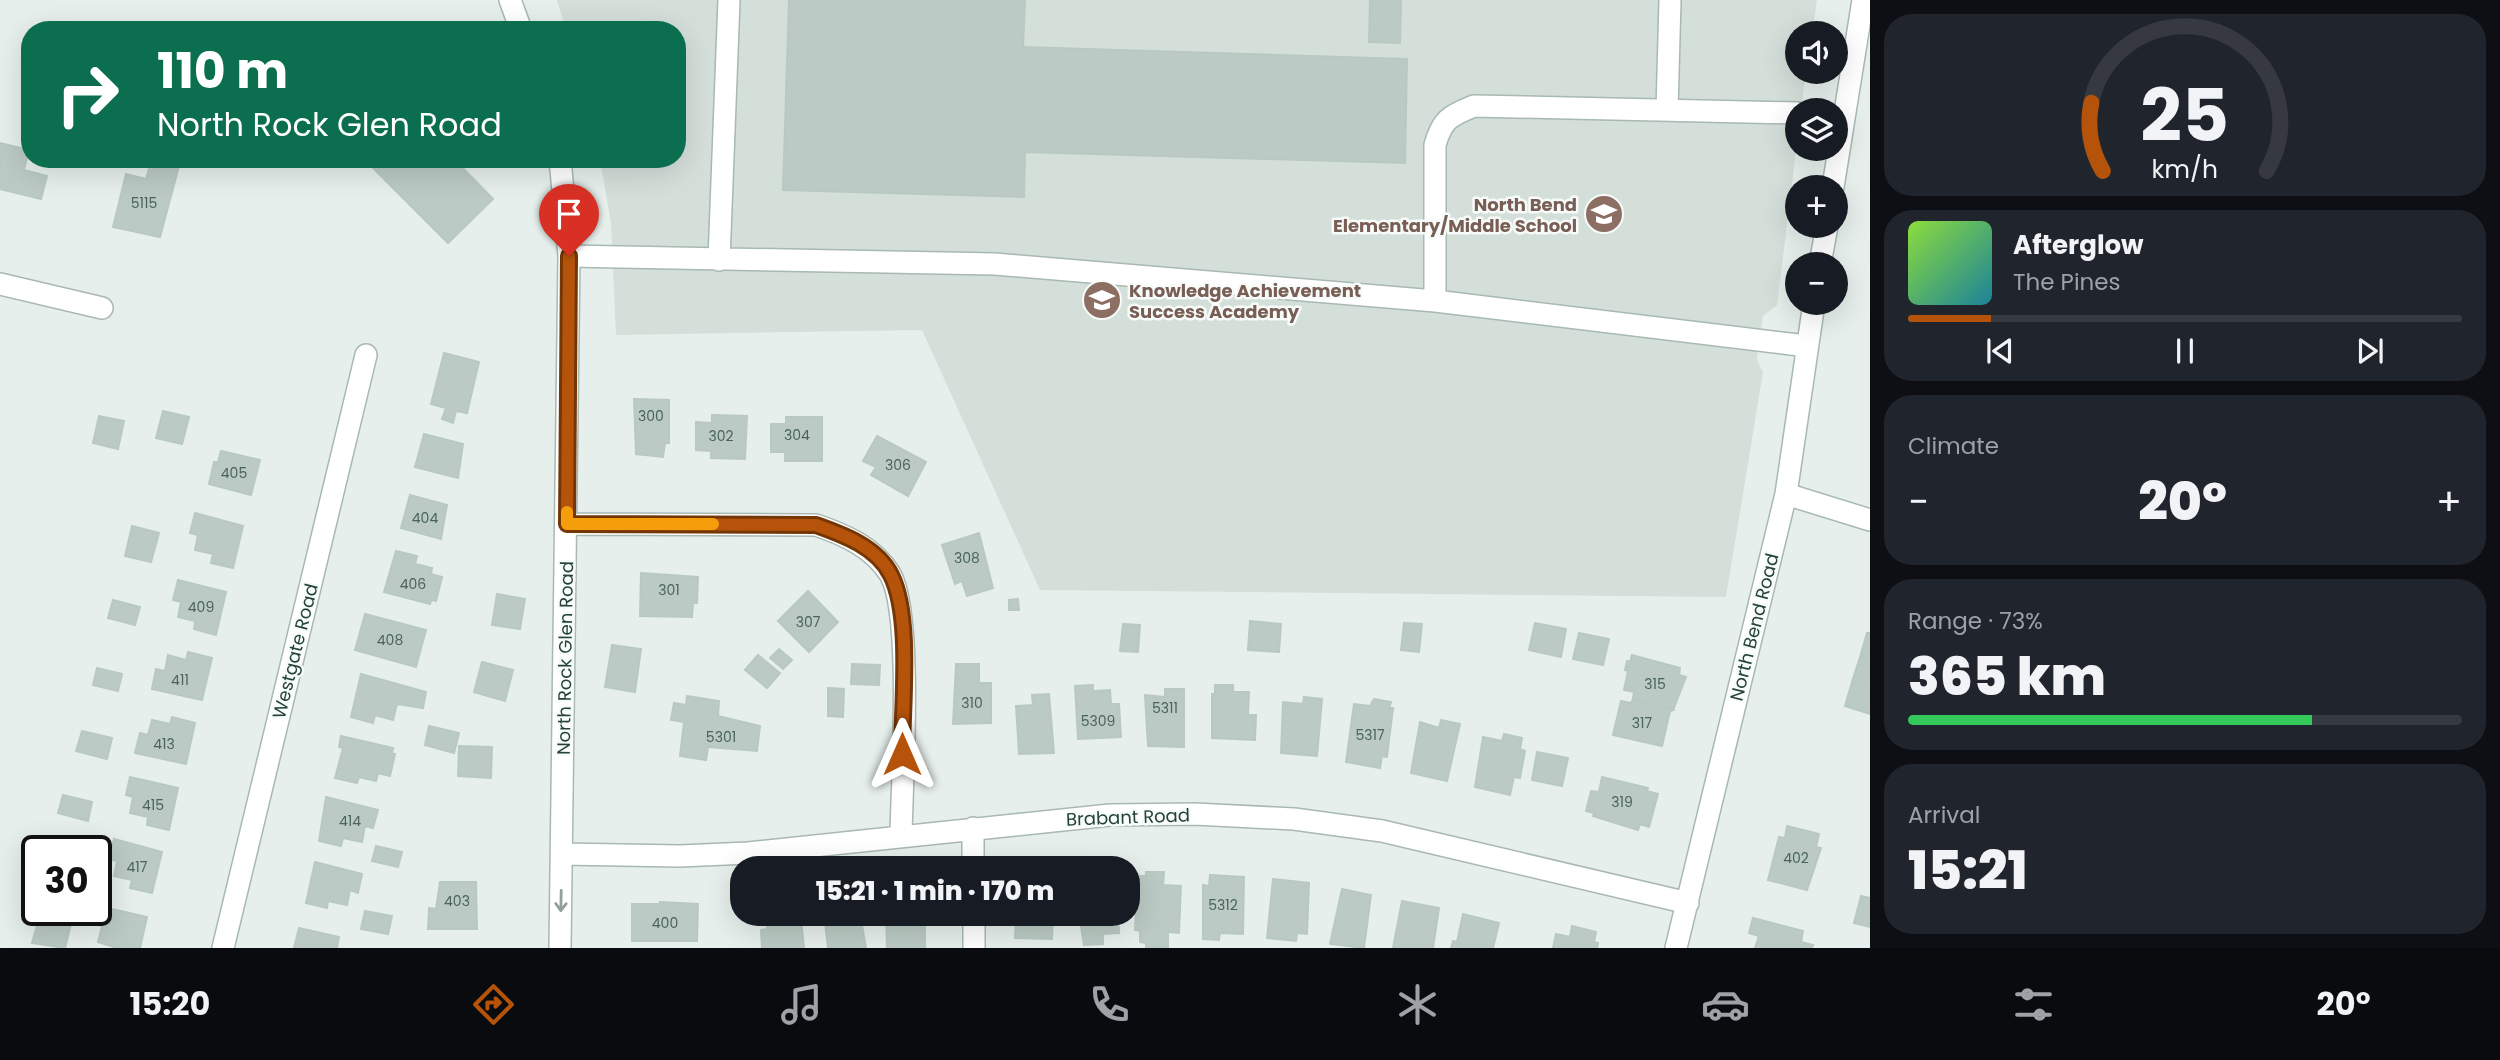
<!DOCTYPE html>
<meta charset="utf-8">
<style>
:root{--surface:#171b24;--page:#20242c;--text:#f1f3f6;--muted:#9ea1a6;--line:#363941;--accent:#b45309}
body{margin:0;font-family:Poppins,sans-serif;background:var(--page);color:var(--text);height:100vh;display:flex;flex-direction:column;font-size:26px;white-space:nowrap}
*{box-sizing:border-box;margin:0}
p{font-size:23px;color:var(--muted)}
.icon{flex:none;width:38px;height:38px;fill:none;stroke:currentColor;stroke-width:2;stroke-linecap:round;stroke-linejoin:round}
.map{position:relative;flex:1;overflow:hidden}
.panel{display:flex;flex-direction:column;gap:14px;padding:14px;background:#0d0f14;width:630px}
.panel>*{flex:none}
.hud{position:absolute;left:21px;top:21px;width:665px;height:147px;border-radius:28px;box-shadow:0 7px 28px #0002;background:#0b6e4f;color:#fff;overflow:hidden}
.fabs{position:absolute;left:1785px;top:21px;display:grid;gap:14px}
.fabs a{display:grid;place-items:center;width:63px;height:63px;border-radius:50%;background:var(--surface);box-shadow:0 7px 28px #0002;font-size:35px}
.speed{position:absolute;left:21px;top:835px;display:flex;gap:14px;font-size:35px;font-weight:700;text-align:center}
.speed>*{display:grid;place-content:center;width:91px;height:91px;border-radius:50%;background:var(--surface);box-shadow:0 7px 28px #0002;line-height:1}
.speed .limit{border:4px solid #111;border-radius:10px;background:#fff;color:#111}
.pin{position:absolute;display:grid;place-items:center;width:60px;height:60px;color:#fff;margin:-72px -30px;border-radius:50% 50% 50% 0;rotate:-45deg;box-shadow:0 0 7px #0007}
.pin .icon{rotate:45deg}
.me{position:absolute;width:77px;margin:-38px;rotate:0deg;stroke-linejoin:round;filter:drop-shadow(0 0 5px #0008)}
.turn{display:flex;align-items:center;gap:24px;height:147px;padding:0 21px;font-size:32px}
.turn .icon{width:91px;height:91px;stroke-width:2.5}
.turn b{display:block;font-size:49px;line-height:60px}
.big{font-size:52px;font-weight:800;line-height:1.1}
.panel .tile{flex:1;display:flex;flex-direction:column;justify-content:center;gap:10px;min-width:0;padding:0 24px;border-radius:28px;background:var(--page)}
.panel .dial{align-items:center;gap:0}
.dial svg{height:182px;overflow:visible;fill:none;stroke:var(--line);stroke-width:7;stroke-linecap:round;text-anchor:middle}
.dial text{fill:var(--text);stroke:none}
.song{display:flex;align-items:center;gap:21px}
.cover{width:84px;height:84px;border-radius:10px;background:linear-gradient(135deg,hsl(90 70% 55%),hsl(190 70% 35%))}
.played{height:7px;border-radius:4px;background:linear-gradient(90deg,var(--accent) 15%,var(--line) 15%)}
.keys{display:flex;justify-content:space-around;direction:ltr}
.heat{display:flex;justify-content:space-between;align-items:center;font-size:38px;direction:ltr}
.charge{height:10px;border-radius:5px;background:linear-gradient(90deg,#34c759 73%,var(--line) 0)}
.trip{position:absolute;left:730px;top:856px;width:410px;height:70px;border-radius:28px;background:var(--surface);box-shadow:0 7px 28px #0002;font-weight:800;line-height:70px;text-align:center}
.dock{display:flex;height:112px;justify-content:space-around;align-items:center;background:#090b0e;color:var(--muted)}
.dock .icon{width:49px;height:49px}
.dock .on{color:var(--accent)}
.dock b{font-size:32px;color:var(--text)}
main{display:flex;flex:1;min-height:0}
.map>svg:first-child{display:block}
.built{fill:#d4dfda}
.building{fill:#bbcac4;stroke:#b8c9c2;stroke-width:2}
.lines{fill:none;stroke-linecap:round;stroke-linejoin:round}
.minor-casing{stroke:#a8b8b2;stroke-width:24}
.minor{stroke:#fff;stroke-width:21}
.oneway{stroke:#92a09c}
.route-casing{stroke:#753606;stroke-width:18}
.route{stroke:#b45309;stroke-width:12}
.slow{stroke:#f59e0b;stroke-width:12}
.labels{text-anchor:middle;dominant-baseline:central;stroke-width:5;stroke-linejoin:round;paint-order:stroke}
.number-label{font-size:14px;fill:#4a645c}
.education-label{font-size:18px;font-weight:bold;fill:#785e54;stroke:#f7fbf9;text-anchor:end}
.street-label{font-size:18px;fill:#24423a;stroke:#f7fbf9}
</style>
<main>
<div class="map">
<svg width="1870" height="948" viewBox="0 0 1870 948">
<rect width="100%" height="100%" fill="#e6efeb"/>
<path class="built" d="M557 0H1817L1812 33H1797V72H1806L1801 110H1797V143L1777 305 1763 316 1757 360 1763 372 1726 597 1040 590 922 330 616 335 611 223 600 159H677V30H566Z"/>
<path class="building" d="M789 0H1025L1023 47 1407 59 1405 163 1025 152 1024 197 783 190Z
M1370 0H1401L1400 43 1369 42Z
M0 143 29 150 24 170 47 176 41 199 0 189Z
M159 159H183L179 166 160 237 113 227 126 174 146 179 149 169 153 170Z
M364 159H454L493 199 448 243Z
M444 353 479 362 467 413 456 411 453 423 442 419 446 408 431 404Z
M634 399 669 400V443H665L663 457 636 454Z
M163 411 189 417 182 444 156 438Z
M712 415 747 416 745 459 711 458V451L696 450V422L712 423Z
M99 416 124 421 118 449 93 443Z
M786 417H822V461H785V452H771V424H786Z
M424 434 463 444 458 478 415 467Z
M877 436 926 462 908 496 871 475 876 467 863 461Z
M221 451 260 460 251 495 209 484 214 462H218Z
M410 495 447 505 441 539 401 528Z
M195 513 243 526 233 568 211 563 213 554 195 550 198 535 190 533Z
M132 526 159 533 151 562 125 556Z
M979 533 993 588 967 596 962 581 955 584 942 545Z
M396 551 417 556 415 564 432 568 431 574 442 577 436 601 431 600 430 604 384 592Z
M641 573 698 577 697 603H693L692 617 640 616Z
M178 580 226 592 216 635 194 629 195 621 178 617 181 602 173 600Z
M808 591 838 622 809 652 778 621Z
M497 594 525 599 520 629 492 625Z
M1018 599 1019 610H1009V600Z
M113 600 140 607 135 625 108 618Z
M365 614 426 630 416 667 355 650Z
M1250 621 1281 624 1279 652 1248 650Z
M1404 623 1422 624 1419 652 1401 650Z
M1535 623 1566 629 1561 657 1529 650Z
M1123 624 1140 625 1138 652 1120 651Z
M1579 633 1609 639 1603 665 1573 659Z
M1867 633H1870V660L1860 657Z
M612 645 641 649 635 692 605 687Z
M779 649 792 660 783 669 770 658Z
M188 652 212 658 202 700 152 689 156 669 165 671 168 655 186 660Z
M758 655 780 673 767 688 745 670Z
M1632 655 1680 668 1679 675 1686 677 1673 710 1633 699 1634 692 1624 690 1628 671 1625 670 1627 661 1630 662Z
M1860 657 1870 660V687L1852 682Z
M482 662 513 670 505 701 474 692Z
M852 664 880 665 879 685 851 684Z
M956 664H979V683H991V723L953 724Z
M97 668 122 674 118 691 93 685Z
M361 674 426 692 423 708 397 704 393 720 375 715 373 723 351 717Z
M1852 682 1870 687V714L1845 706Z
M1093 685V691L1110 690 1111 704H1119L1121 737 1078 739 1075 686Z
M1215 685H1233V692H1249L1248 715H1256L1255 740 1212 738V694H1215Z
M828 688 844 689 843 717 828 716Z
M1165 689H1184V747L1148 746 1145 695 1165 697Z
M1049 694 1054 753 1019 754 1016 706 1033 705 1032 695Z
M687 696 719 701 718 716 760 726 757 751 708 747 706 760 680 756 684 722 671 720 674 703 686 705Z
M1304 697 1322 699 1317 756 1281 753 1283 702 1303 704Z
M1374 699 1391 702 1389 708H1393L1387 757 1382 756 1380 768 1346 762 1354 704 1370 706Z
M1633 699 1673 710 1670 711 1662 746 1613 735 1621 701 1631 703Z
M172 717 195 723 186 764 135 753 140 733 148 735 152 720 170 724Z
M1441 720 1460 724 1447 781 1411 773 1420 722 1439 728Z
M429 726 459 733 454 753 425 745Z
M82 731 112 738 107 759 76 751Z
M1504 734 1522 738 1520 749 1525 751 1520 778 1514 777 1510 795 1475 787 1483 737 1502 741Z
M341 736 393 748 392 753 395 754 390 776 378 773 376 781 359 777 357 783 335 778 343 748 339 747Z
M459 746 492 747 491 778 458 776Z
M1537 752 1568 758 1562 786 1532 780Z
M130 777 178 788 169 830 147 825 148 817 130 813 133 797 126 795Z
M1602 777 1648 788 1647 791 1658 794 1649 827 1640 824 1638 830 1593 816 1594 813 1586 811 1591 791 1599 792Z
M63 795 92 802 88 821 58 813Z
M326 797 378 810 373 828 365 826 362 842 343 838 341 846 319 841Z
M1787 826 1819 834 1816 847 1821 848 1807 890 1768 880 1779 837 1785 838Z
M114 839 162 852 152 893 130 888 132 880 114 876 117 861 109 859Z
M376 846 402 852 398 867 372 861Z
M315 862 362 874 358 893 350 890 347 905 328 901 327 908 306 903Z
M1146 872H1164L1163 885 1181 886 1179 933 1168 932V948L1146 947V943L1140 942V931L1135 930 1138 876H1146Z
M1210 875 1244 877 1243 934 1220 933 1219 940 1203 939V885L1209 886Z
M1273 879 1309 883 1307 934 1297 933 1296 941 1267 938Z
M440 882H476L477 929H428L429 908 436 909Z
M1342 889 1371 895 1364 948 1330 944Z
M1861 896 1870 898V927L1854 923Z
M1402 901 1439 908 1433 948H1393Z
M660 902 698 904 697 941H632V904H660Z
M99 906 147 917 140 948H117L98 942 102 926 95 924Z
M365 911 392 916 388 934 361 929Z
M41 912 72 920 65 948 32 943Z
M824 914H860L866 948H828Z
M886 914H925V948H887Z
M1016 914H1053L1052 939 1015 938Z
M1079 914H1118L1119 933 1103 934V944L1084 945Z
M1463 914 1499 923 1493 948H1451L1453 941 1457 942Z
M782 918V921L801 919 804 948H762L761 930 767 929V920Z
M1753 918 1803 931 1801 942 1813 945 1812 948H1755L1759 936 1749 933Z
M1572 926 1596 932 1594 942 1598 943 1597 948H1553L1556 934 1570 937Z
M299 928 339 937 337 948H294Z"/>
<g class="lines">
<defs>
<path id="minor" d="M510 0 521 30
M1667 110 1670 0
M560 159 569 256 560 948
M1833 187 1863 0
M569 256 995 264 1435 301 1807 346
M719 260 729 0
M1820 264 1827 226
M0 284 102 308
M1435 301V145C1442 120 1449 116 1474 106L1797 113
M1786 494 1870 520
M567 524 816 525C845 535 873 547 890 574 913 612 902 781 901 834
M973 828V868
M562 854 680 856 748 853 1110 815 1195 814 1294 819 1382 831 1688 903
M974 914V948
M223 948 366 355
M1676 948 1786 494 1814 303"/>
</defs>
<use href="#minor" class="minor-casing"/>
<use href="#minor" class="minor"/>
</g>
<defs><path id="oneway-shaft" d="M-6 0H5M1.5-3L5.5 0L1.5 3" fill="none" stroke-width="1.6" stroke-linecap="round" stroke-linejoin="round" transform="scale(1.75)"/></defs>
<use class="oneway" href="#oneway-shaft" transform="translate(561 901) rotate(91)"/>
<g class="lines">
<defs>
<path id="route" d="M569 256 567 524 816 525C844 535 877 547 891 575 912 616 902 707 902 754"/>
</defs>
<use href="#route" class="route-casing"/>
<use href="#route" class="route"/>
<path class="slow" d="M567 512V524H713"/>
</g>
<defs>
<symbol id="school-disc" viewBox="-11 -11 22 22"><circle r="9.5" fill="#8d6e63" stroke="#f7fbf9"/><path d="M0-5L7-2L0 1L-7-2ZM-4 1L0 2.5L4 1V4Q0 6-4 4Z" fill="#fff"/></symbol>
</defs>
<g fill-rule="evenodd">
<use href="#school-disc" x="1582" y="192" width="44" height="44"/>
<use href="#school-disc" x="1080" y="278" width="44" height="44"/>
</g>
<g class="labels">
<g class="number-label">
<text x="144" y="203">5115</text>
<text x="651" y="416">300</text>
<text x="797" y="435">304</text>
<text x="721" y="436">302</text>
<text x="898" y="465">306</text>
<text x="234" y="473">405</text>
<text x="425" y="518">404</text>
<text x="967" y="558">308</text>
<text x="413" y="584">406</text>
<text x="669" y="590">301</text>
<text x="201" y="607">409</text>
<text x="808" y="622">307</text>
<text x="390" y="640">408</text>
<text x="180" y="680">411</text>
<text x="1655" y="684">315</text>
<text x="972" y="703">310</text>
<text x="1165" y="708">5311</text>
<text x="1098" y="721">5309</text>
<text x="1642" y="723">317</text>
<text x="1370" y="735">5317</text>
<text x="721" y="737">5301</text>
<text x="164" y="744">413</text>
<text x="1622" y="802">319</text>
<text x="153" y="805">415</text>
<text x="350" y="821">414</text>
<text x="1796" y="858">402</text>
<text x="137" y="867">417</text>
<text x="457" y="901">403</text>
<text x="1223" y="905">5312</text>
<text x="665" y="923">400</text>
</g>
<g class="education-label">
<text x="1577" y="204">North Bend<tspan x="1577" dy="21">Elementary/Middle School</tspan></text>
<text x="1129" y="290" text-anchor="start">Knowledge Achievement<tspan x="1129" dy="21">Success Academy</tspan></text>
</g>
<g class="street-label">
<text transform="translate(1754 627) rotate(-76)">North Bend Road</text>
<text transform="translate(295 651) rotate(-76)">Westgate Road</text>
<text transform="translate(565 658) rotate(-89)">North Rock Glen Road</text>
<text transform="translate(1128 817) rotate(-2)">Brabant Road</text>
</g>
</g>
</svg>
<div class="fabs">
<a><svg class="icon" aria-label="sound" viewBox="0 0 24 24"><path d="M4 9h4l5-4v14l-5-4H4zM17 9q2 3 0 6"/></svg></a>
<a><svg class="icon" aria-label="layers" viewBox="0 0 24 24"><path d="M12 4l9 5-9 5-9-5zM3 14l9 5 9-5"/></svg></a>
<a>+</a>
<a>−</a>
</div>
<div class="speed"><div class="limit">30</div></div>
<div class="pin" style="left:569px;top:256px;background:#d93025"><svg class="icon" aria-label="arrive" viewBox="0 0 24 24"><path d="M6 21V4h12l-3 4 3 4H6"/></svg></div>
<svg class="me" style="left:902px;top:754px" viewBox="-20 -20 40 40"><path d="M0-17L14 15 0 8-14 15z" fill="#b45309" stroke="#fff" stroke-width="4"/></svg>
<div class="trip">15:21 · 1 min · 170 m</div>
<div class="hud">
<div class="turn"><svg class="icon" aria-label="right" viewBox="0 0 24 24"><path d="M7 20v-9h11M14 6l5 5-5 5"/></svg><div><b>110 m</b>North Rock Glen Road</div></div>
</div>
</div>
<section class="panel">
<div class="tile dial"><svg viewBox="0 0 100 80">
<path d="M14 69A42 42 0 1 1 86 69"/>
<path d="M14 69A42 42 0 0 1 9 39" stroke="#b45309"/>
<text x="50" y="56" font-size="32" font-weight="700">25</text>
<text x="50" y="72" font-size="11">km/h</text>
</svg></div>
<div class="tile">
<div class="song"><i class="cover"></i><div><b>Afterglow</b><p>The Pines</p></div></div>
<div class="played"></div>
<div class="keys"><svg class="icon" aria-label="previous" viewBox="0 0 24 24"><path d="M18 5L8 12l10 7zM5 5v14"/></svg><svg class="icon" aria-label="pause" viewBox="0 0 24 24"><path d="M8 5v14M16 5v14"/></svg><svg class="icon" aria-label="next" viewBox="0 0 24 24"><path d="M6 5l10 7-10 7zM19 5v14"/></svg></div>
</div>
<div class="tile"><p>Climate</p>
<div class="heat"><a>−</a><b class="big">20°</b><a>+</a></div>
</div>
<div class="tile"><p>Range · 73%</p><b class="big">365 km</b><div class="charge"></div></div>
<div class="tile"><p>Arrival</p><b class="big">15:21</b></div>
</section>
</main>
<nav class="dock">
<b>15:20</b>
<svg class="icon on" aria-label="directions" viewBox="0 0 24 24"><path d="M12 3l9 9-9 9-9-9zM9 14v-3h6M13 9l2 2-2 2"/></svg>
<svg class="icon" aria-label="music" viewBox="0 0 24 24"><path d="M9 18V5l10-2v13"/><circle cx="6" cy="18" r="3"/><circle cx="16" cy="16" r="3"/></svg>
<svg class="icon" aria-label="phone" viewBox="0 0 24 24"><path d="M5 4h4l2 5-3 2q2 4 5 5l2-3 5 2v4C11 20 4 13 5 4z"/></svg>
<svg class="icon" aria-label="climate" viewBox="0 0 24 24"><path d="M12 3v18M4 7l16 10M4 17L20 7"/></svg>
<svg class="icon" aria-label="car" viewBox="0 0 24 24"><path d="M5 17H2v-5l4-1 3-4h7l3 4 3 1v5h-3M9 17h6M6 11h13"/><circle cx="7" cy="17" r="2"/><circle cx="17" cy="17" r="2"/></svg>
<svg class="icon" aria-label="filters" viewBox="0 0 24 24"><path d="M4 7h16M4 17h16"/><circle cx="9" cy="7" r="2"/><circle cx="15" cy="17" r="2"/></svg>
<b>20°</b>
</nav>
